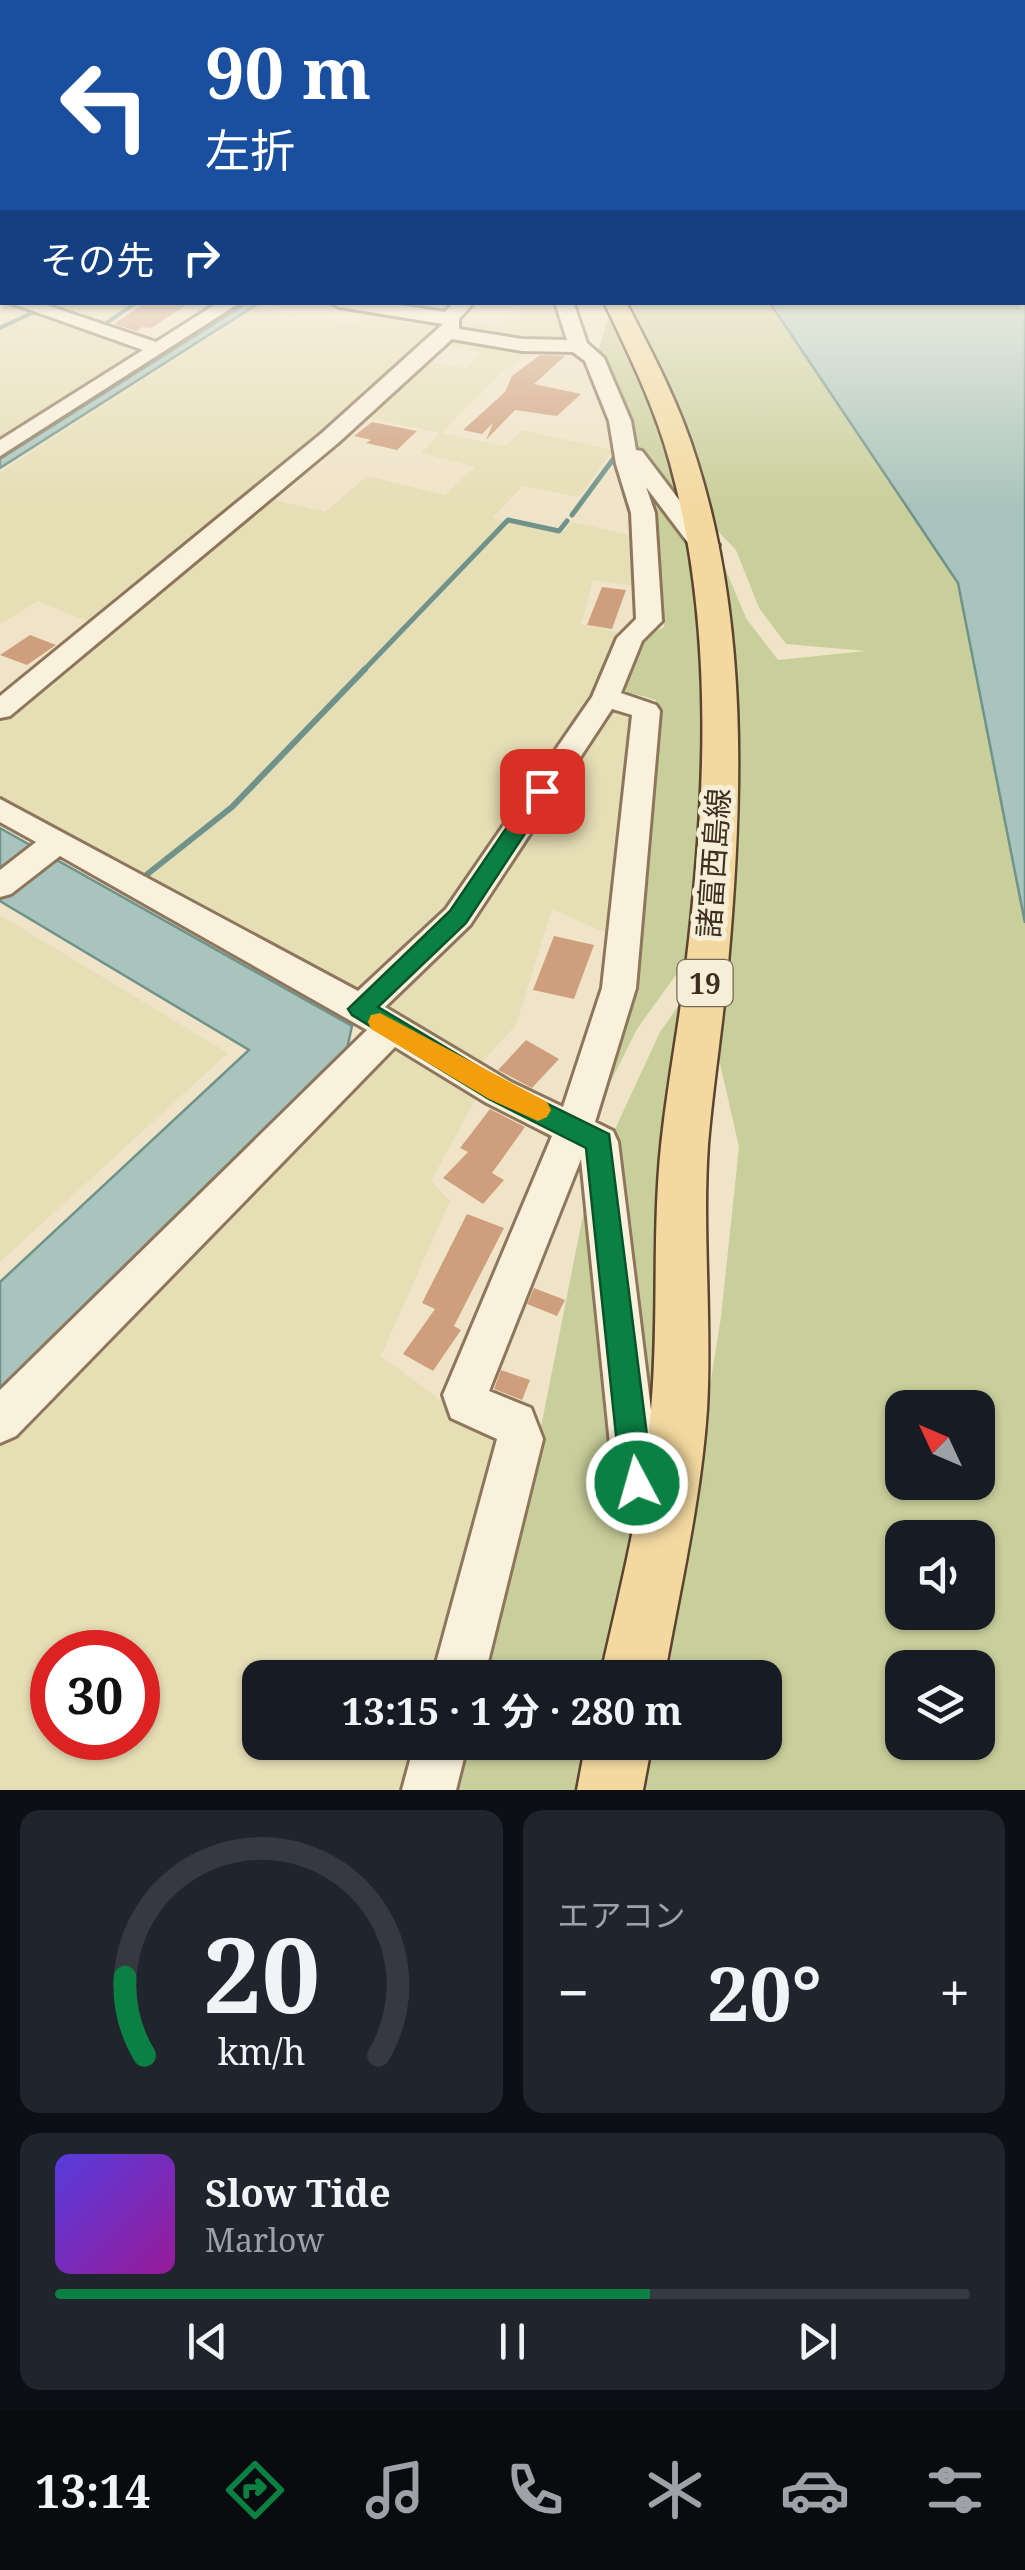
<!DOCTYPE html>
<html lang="ja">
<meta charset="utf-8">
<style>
:root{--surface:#171b24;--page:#20242c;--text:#f1f3f6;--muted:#9ea1a6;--line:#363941;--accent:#0b8043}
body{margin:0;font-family:"Noto Serif","Noto Sans JP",serif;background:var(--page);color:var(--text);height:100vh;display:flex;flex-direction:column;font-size:38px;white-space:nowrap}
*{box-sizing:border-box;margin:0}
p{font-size:32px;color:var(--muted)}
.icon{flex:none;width:55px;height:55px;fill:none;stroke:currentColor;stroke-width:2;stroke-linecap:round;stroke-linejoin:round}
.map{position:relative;height:1790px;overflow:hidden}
.sheet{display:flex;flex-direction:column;gap:20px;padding:20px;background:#0d0f14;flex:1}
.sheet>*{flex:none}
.guide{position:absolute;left:0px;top:0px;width:1025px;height:305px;box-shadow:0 2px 8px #0004;background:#1a4fa0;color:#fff;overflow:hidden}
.needle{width:65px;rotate:314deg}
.buttons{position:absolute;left:885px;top:1390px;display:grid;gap:20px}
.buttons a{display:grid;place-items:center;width:110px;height:110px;border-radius:20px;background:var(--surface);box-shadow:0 2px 8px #0004;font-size:50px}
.speed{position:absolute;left:30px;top:1630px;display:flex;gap:20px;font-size:50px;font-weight:700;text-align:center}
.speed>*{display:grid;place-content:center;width:130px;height:130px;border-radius:50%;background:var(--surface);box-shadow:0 2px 8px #0004;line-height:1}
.speed .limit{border:15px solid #d22;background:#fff;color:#111}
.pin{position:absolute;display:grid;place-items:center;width:85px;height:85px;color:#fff;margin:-42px;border-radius:20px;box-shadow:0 5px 15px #0006}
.me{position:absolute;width:110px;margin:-55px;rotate:354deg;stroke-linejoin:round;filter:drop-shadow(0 0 8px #0008)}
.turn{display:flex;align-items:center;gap:35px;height:210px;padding:0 40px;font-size:45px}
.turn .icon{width:130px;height:130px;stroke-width:2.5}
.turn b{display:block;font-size:70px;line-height:85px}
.then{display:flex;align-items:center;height:95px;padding:0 40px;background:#0003;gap:20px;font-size:38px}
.big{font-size:75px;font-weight:700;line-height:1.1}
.sheet .tile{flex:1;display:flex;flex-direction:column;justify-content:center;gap:15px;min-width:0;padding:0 35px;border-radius:20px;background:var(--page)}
.sheet .dial{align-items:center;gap:0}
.dial svg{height:260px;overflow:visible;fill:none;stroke:var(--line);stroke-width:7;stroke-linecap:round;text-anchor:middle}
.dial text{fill:var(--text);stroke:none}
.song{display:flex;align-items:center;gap:30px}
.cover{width:120px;height:120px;border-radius:15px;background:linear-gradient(135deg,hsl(250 70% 55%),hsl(300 70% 35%))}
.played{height:10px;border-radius:5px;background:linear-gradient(90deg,var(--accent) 65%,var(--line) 65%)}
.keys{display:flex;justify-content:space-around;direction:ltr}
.heat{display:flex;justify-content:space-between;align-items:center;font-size:55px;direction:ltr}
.sheet .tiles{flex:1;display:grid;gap:20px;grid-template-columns:1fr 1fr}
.tile:last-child{grid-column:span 2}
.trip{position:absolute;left:242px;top:1660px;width:540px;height:100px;border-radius:20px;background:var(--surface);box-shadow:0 2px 8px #0004;font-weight:700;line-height:100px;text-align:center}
.dock{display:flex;height:160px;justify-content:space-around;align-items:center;background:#090b0e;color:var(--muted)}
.dock .icon{width:70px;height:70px}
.dock .current{color:var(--accent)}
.dock b{font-size:45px;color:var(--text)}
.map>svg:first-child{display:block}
.farmland{fill:#e6deb5;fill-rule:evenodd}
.green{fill:#c9cf9b;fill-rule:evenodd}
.water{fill:#a9c4bc;stroke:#6f938a;stroke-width:2.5}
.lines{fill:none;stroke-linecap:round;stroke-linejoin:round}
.stream-far2{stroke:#6f938a;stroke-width:4}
.stream-far1{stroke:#6f938a;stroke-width:5}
.stream{stroke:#6f938a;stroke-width:6}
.building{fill:#cf9f7d}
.minor-casing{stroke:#8d765c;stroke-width:6}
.major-casing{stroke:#5b4430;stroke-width:5}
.minor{fill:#faf1dc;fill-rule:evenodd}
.major{fill:#f3d9a0;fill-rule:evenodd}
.route{fill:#0b8043;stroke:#07532c;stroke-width:2.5}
.slow{fill:#f59e0b}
.labels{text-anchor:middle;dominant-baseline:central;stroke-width:10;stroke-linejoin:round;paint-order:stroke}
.shield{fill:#f7eed8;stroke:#756857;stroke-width:2.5}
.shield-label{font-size:28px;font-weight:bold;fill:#3d2e20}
.street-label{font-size:30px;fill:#3d2e20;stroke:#f7eed8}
</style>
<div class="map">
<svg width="1025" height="1790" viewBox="0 0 1025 1790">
<rect width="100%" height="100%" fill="#f0e4c8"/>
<path class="farmland" d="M0 256 2 302 135 303 89 329 145 349 0 438Z
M354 303H458L446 330 97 625 38 601 0 624V472L255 308 356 324 377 306Z
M502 303H558L573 342 539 345 499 375 442 433 505 446 522 430 613 450 579 497 523 486 492 518 561 534 572 522 638 537 642 587 593 580 581 624 625 634 598 699 638 712 610 935 552 909 516 1025 480 1064 0 800V716L266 498 325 512 367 476 445 495 475 467 421 453 440 433 359 416 421 360 466 368 482 353 438 345 456 321 499 326 523 306Z
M0 915 228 1053 0 1262Z
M390 1039 481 1089 431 1181 450 1201 381 1356 497 1442 438 1677 260 1678V1742L422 1743 410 1790H0V1436ZM52 1652H138V1738H52Z"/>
<path class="green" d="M623 303H770L958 583 1025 923V1790H645L653 1743 765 1742V1678L663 1677 721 1317 739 1147 718 1055 719 553 746 618 778 660 866 651 786 644 759 608 736 550 716 529 697 452 656 357ZM902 1408H978V1482H902ZM902 1538H978V1612H902ZM902 1668H978V1742H902Z
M611 308 635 354 691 524 636 449 598 351Z
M633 462 696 549 706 647 701 816 686 961 637 1029 602 1099 633 975 656 700 620 690 642 638 664 627 653 516Z
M695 982 664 1168 648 1470 610 1140 660 1032Z
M591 1175 632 1532 601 1677 477 1678 539 1437Z
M460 1743H588L578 1790H448Z"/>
<path class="water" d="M1023 256H1025V923L958 583 770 303 1022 302Z
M247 303H259L0 468V459Z
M0 828 352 1026 347 1049 0 1394V1282L249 1050 0 901Z"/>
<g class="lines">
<path class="stream-far2" d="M105 324 137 302
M0 328 34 312"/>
<path class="stream-far1" d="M572 515 617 454
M363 671 508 520 559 531 567 521"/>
<path class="stream" d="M145 876 232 807 365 669"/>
</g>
<path class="building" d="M146 302H191L151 328 143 327 136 331 114 324Z
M540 355 565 356 534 384 581 394 557 416 515 410 486 440 493 423 482 434 463 430 505 392 512 376Z
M372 422 417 431 397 450 366 443 371 440 354 436Z
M602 587 626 590 612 629 587 625Z
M30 635 56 645 27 665 0 655Z
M554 936 594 945 574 999 533 990Z
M526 1040 559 1059 532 1088 498 1070Z
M490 1109 525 1127 492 1173 504 1180 483 1204 443 1178 468 1152 460 1148Z
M467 1214 504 1228 454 1326 461 1330 433 1371 403 1354 435 1309 422 1303Z
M534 1288 565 1300 557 1316 527 1304Z
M501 1370 530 1380 522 1400 494 1389Z"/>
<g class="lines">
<defs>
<path id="minor" d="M8 302H37L156 342 219 302H241L0 456V440L143 350Z
M330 302H380L445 312 454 302H474L459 319V329L522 339 567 340 555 302H573L587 343 604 358 631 421 636 450 642 451 708 538 719 545 707 552 692 548 646 487 655 513 662 621 642 641 621 693 656 705 660 711 636 988 595 1122 613 1131 618 1142 660 1483 679 1531 672 1548 655 1555 638 1548 614 1483 581 1159 489 1391 531 1408 543 1439 484 1678H432L497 1439 451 1418 443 1395 552 1136 485 1102 395 1047 16 1436 0 1443V1390L367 1030 60 856 11 894 0 897V870L36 842 0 822V799L358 991 446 909 592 697 617 638 636 619 631 513 616 464 609 421 585 361 573 352 522 351 452 339 338 443 10 716 0 718V696L322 433 443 324 339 307ZM612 709 632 715 602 988 563 1107 511 1082 385 1007 470 925Z
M415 1742H468L456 1790H402Z"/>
<path id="major" d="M604 302H626C653 354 680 405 697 461 748 623 743 796 728 964 723 1024 713 1084 708 1144 702 1232 712 1321 707 1409 701 1500 680 1588 664 1678H600C620 1589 643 1501 651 1410 659 1322 652 1234 661 1146 667 1086 679 1026 686 966 706 799 715 627 670 463 655 407 629 355 604 302Z
M586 1742H652L643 1790H577Z"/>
</defs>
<use href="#minor" class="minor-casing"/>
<use href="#major" class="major-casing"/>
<use href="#minor" class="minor"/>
<use href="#major" class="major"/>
</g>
<linearGradient id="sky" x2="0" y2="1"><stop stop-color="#8fbad6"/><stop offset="0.5" stop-color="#f8f3e6"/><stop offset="1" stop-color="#f8f3e6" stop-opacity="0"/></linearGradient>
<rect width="1025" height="507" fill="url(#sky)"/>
<path class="route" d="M542 785 553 791 466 923 378 1007 507 1084 609 1134 653 1483 649 1495 637 1499 625 1495 621 1483 586 1148 489 1099 352 1015 348 1009 450 911 535 786Z"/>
<path class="slow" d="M380 1013 547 1102 551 1110 547 1117 538 1121 489 1099 371 1029 368 1022 371 1015Z"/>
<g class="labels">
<rect class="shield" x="677.5" y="960" width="55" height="46" rx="8"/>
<g class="shield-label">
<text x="705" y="983">19</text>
</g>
<g class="street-label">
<text transform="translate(713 863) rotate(-86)">諸富西島線</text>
</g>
</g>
</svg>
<div class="buttons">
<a><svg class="needle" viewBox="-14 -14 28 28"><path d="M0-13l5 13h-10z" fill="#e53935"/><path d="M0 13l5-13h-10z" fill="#9ea1a6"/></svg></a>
<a><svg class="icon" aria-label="sound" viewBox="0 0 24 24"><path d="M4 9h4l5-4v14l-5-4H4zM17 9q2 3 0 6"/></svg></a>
<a><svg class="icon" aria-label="layers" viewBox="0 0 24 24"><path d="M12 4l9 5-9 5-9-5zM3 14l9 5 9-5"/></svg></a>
</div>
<div class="speed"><div class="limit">30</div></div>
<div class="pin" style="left:542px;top:791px;background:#d93025"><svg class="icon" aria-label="arrive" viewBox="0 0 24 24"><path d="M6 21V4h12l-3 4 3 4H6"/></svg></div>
<svg class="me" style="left:637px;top:1483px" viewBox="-20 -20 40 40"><circle r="17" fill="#0b8043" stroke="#fff" stroke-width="3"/><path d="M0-11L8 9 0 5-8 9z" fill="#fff"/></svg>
<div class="trip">13:15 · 1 分 · 280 m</div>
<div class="guide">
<div class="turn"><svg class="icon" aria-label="left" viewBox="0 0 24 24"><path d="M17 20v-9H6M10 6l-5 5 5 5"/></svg><div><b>90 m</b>左折</div></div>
<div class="then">その先<svg class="icon" aria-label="right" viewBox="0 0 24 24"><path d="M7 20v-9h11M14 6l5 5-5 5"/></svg></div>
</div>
</div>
<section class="sheet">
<div class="tiles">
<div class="tile dial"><svg viewBox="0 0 100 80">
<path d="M14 69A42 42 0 1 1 86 69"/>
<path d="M14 69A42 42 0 0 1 8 45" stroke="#0b8043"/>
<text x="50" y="56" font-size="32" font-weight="700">20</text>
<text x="50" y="72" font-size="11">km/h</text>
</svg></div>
<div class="tile"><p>エアコン</p>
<div class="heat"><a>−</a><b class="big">20°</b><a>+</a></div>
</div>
<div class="tile">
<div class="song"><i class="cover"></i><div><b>Slow Tide</b><p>Marlow</p></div></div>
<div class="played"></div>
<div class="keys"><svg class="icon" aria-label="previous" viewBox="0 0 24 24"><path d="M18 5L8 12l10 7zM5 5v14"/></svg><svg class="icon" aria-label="pause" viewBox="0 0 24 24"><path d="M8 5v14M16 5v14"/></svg><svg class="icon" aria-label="next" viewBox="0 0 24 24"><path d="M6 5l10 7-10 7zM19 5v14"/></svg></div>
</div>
</div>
</section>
<nav class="dock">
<b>13:14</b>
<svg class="icon current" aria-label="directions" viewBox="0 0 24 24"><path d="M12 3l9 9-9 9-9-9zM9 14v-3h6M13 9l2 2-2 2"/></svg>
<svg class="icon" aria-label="music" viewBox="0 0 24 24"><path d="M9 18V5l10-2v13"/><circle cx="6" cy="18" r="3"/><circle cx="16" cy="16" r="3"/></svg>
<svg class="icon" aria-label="phone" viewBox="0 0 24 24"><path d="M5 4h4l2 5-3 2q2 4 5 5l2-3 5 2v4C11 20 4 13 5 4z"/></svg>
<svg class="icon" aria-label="climate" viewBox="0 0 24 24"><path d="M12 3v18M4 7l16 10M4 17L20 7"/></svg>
<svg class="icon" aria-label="car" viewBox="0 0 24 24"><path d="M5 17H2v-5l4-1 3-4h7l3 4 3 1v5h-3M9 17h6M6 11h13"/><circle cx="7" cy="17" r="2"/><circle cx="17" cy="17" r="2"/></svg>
<svg class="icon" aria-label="filters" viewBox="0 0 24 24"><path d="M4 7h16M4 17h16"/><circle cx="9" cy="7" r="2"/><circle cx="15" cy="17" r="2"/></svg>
</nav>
